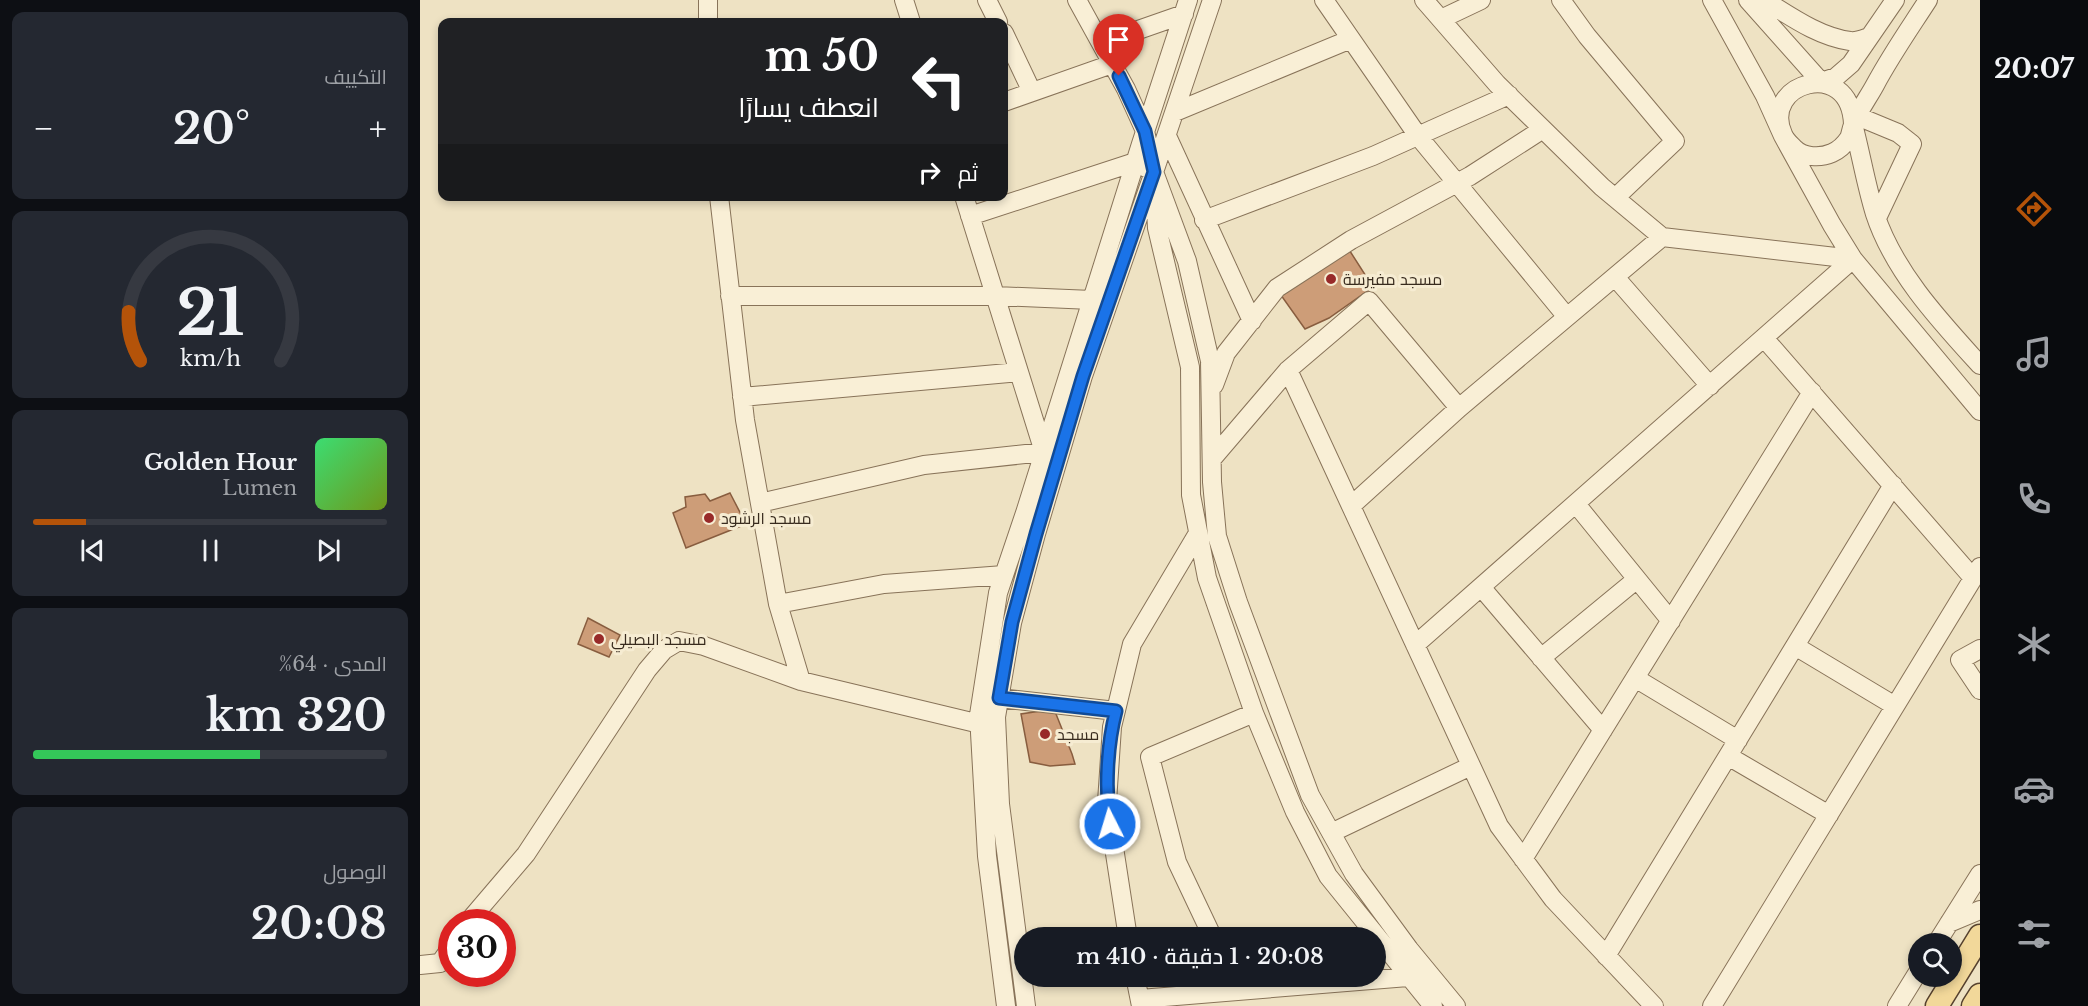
<!DOCTYPE html>
<html lang="ar">
<meta charset="utf-8">
<style>
:root{--surface:#171b24;--page:#242831;--text:#f1f3f6;--muted:#9ea1a6;--line:#363941;--accent:#b45309}
body{margin:0;font-family:"Libre Baskerville",Cairo,serif;background:var(--page);color:var(--text);direction:rtl;height:100vh;display:flex;flex-direction:column;font-size:22px;white-space:nowrap}
*{box-sizing:border-box;margin:0}
p{font-size:20px;color:var(--muted)}
.icon{flex:none;width:33px;height:33px;fill:none;stroke:currentColor;stroke-width:2;stroke-linecap:round;stroke-linejoin:round}
.map{position:relative;flex:1;overflow:hidden;direction:ltr}
.sheet{display:flex;flex-direction:column;gap:12px;padding:12px;background:#0d0f14;width:420px}
.sheet>*{flex:none}
.guide{position:absolute;left:18px;top:18px;width:570px;height:183px;border-radius:12px;box-shadow:0 3px 9px #0003;direction:rtl;background:#202124;color:#fff;overflow:hidden}
.tools{position:absolute;left:1488px;top:933px;display:grid;gap:12px}
.tools a{display:grid;place-items:center;width:54px;height:54px;border-radius:50%;background:var(--surface);box-shadow:0 3px 9px #0003;font-size:30px}
.speed{position:absolute;left:18px;top:909px;display:flex;gap:12px;font-size:30px;font-weight:700;text-align:center}
.speed>*{display:grid;place-content:center;width:78px;height:78px;border-radius:50%;background:var(--surface);box-shadow:0 3px 9px #0003;line-height:1}
.speed .limit{border:9px solid #d22;background:#fff;color:#111}
.pin{position:absolute;display:grid;place-items:center;width:51px;height:51px;color:#fff;margin:-62px -26px;border-radius:50% 50% 50% 0;rotate:-45deg;box-shadow:0 0 6px #0007}
.pin .icon{rotate:45deg}
.me{position:absolute;width:66px;margin:-33px;rotate:355deg;stroke-linejoin:round;filter:drop-shadow(0 0 4px #0008)}
.turn{display:flex;align-items:center;gap:21px;height:126px;padding:0 30px;font-size:27px}
.turn .icon{width:78px;height:78px;stroke-width:2.5}
.turn b{display:block;font-size:42px;line-height:51px}
.then{display:flex;align-items:center;height:57px;padding:0 30px;background:#0003;gap:12px;font-size:22px}
.big{font-size:45px;font-weight:600;line-height:1.1}
.sheet .card{flex:1;display:flex;flex-direction:column;justify-content:center;gap:9px;min-width:0;padding:0 21px;border-radius:12px;background:var(--page)}
.sheet .dial{align-items:center;gap:0}
.dial svg{height:156px;overflow:visible;fill:none;stroke:var(--line);stroke-width:7;stroke-linecap:round;text-anchor:middle}
.dial text{fill:var(--text);stroke:none}
.song{display:flex;align-items:center;gap:18px}
.cover{width:72px;height:72px;border-radius:9px;background:linear-gradient(135deg,hsl(140 70% 55%),hsl(80 70% 35%))}
.played{height:6px;border-radius:3px;background:linear-gradient(90deg,var(--accent) 15%,var(--line) 15%)}
.keys{display:flex;justify-content:space-around;direction:ltr}
.heat{display:flex;justify-content:space-between;align-items:center;font-size:33px;direction:ltr}
.charge{height:9px;border-radius:4px;background:linear-gradient(90deg,#34c759 64%,var(--line) 0)}
.trip{position:absolute;left:594px;top:927px;width:372px;height:60px;border-radius:30px;background:var(--surface);box-shadow:0 3px 9px #0003;font-weight:600;line-height:60px;text-align:center;direction:rtl}
main{display:flex;flex:1;min-height:0}
.dock{display:flex;flex-direction:column;width:108px;justify-content:space-around;align-items:center;background:#090b0e;color:var(--muted)}
.dock .icon{width:42px;height:42px}
.dock .selected{color:var(--accent)}
.dock b{font-size:27px;color:var(--text)}
.map>svg:first-child{display:block}
.building{fill:#cd9d78;stroke:#885d3f;stroke-width:1.5}
.lines{fill:none;stroke-linecap:round;stroke-linejoin:round}
.minor-casing{stroke:#887359;stroke-width:20}
.major-casing{stroke:#56412e;stroke-width:25}
.minor{stroke:#f9efd6;stroke-width:18}
.major{stroke:#f2d89a;stroke-width:22}
.route-casing{stroke:#114b97;stroke-width:15}
.route{stroke:#1a73e8;stroke-width:10}
.poi-dot{fill:#982a29;stroke:#f6ecd2;stroke-width:2}
.labels{text-anchor:middle;dominant-baseline:central;stroke-width:6;stroke-linejoin:round;paint-order:stroke}
.poi-label{font-size:16px;fill:#382b1e;stroke:#f6ecd2;text-anchor:start}
</style>
<main>
<nav class="dock">
<b>20:07</b>
<svg class="icon selected" aria-label="directions" viewBox="0 0 24 24"><path d="M12 3l9 9-9 9-9-9zM9 14v-3h6M13 9l2 2-2 2"/></svg>
<svg class="icon" aria-label="music" viewBox="0 0 24 24"><path d="M9 18V5l10-2v13"/><circle cx="6" cy="18" r="3"/><circle cx="16" cy="16" r="3"/></svg>
<svg class="icon" aria-label="phone" viewBox="0 0 24 24"><path d="M5 4h4l2 5-3 2q2 4 5 5l2-3 5 2v4C11 20 4 13 5 4z"/></svg>
<svg class="icon" aria-label="climate" viewBox="0 0 24 24"><path d="M12 3v18M4 7l16 10M4 17L20 7"/></svg>
<svg class="icon" aria-label="car" viewBox="0 0 24 24"><path d="M5 17H2v-5l4-1 3-4h7l3 4 3 1v5h-3M9 17h6M6 11h13"/><circle cx="7" cy="17" r="2"/><circle cx="17" cy="17" r="2"/></svg>
<svg class="icon" aria-label="filters" viewBox="0 0 24 24"><path d="M4 7h16M4 17h16"/><circle cx="9" cy="7" r="2"/><circle cx="15" cy="17" r="2"/></svg>
</nav>
<div class="map">
<svg width="1560" height="1006" viewBox="0 0 1560 1006">
<rect width="100%" height="100%" fill="#eee2c3"/>
<path class="building" d="M926 245 953 287 909 318 885 329 858 291Z
M310 493 326 524 266 548 253 513 266 507 265 497 285 494 290 501Z
M168 618 200 635 189 657 158 644Z
M634 709 652 754 655 764 630 766 610 762 601 714Z"/>
<g class="lines">
<defs>
<path id="minor" d="M484 0 491 22
M567 0 578 22
M657 0 706 89 725 131 734 172 737 228 770 367 771 495 787 578 834 713 875 812 908 876 1013 1006
M904 0 998 136 1147 317
M1004 0 1077 84 1182 187 1242 237
M1141 0 1167 36 1255 141 1195 198
M1292 0 1345 96 1363 136 1412 225 1433 259 1560 411
M1328 0 1401 82 1416 77 1431 64 1475 0
M1344 0C1370 16 1399 37 1430 41 1436 42 1443 39 1449 37
M1508 0C1490 28 1471 55 1455 85 1448 98 1438 111 1433 125 1431 129 1431 134 1429 138 1425 144 1419 150 1412 153 1401 158 1383 158 1374 148 1370 144 1365 140 1363 134 1340 83 1430 56 1433 124 1441 154 1446 185 1455 214 1474 272 1520 321 1560 365
M1021 19 1061 0
M288 22V0
M584 33 612 92
M681 43 764 14
M584 102 692 64
M755 112 931 39
M1437 116 1478 133 1492 144 1457 218
M747 136 832 321
M299 196 325 420 358 604 381 681
M550 216 715 162 734 172 767 261 790 361 792 482 797 536 818 602 890 795 934 874 989 949 1036 1006
M784 220 953 156 1089 95
M1195 277 1290 386
M310 296H575L672 300
M1344 338 1553 578
M868 370 1079 826 1133 899 1234 1006
M794 385 806 353 857 288 931 240 1050 176 1123 129
M322 397 599 372
M792 459 868 370 949 301 1039 408
M340 503 504 465 624 452 544 196
M1156 504 1251 621
M931 506 1039 408 1242 237 1433 259
M1061 587 1183 730
M358 604 464 584 584 575
M995 645 1433 259
M1375 646 1475 706
M1560 649 1540 660 1560 690
M1121 658 1217 579
M1215 678 1318 740
M579 698 696 711
M1308 756 1409 815
M911 833 1051 766
M1103 859 1392 392
M48 922 106 854 227 670 244 650 259 641 284 646 381 681 560 724
M1529 923 1560 910
M708 938 687 802 692 727 712 644 778 533
M793 938 757 862 730 757 834 713
M1516 944 1560 874
M1186 956 1473 485
M0 965 20 963 32 946
M715 976 721 1006
M720 999 988 977
M586 1006 567 856 559 715 578 593 606 510 721 144 768 0
M606 1006 580 804 576 717 592 623 616 534 663 376 734 172 792 0
M1292 1006 1560 567
M1477 1006 1498 972"/>
<path id="major" d="M1517 1006 1560 936
M1553 1006 1560 995"/>
</defs>
<use href="#minor" class="minor-casing"/>
<use href="#major" class="major-casing"/>
<use href="#minor" class="minor"/>
<use href="#major" class="major"/>
</g>
<g class="lines">
<defs>
<path id="route" d="M690 824C685 789 687 745 696 711L579 698 592 622 616 534 663 376 734 172 725 131 699 76"/>
</defs>
<use href="#route" class="route-casing"/>
<use href="#route" class="route"/>
</g>
<g class="poi-dot">
<circle cx="911" cy="279" r="6"/>
<circle cx="289" cy="518" r="6"/>
<circle cx="179" cy="639" r="6"/>
<circle cx="625" cy="734" r="6"/>
</g>
<g class="labels">
<g class="poi-label">
<text x="923" y="279">مسجد مفيرسة</text>
<text x="301" y="518">مسجد الرشود</text>
<text x="191" y="639">مسجد البصيلي</text>
<text x="637" y="734">مسجد</text>
</g>
</g>
</svg>
<div class="tools">
<a><svg class="icon" aria-label="search" viewBox="0 0 24 24"><circle cx="10" cy="10" r="6"/><path d="M15 15l6 6"/></svg></a>
</div>
<div class="speed"><div class="limit">30</div></div>
<div class="pin" style="left:699px;top:76px;background:#d93025"><svg class="icon" aria-label="arrive" viewBox="0 0 24 24"><path d="M6 21V4h12l-3 4 3 4H6"/></svg></div>
<svg class="me" style="left:690px;top:824px" viewBox="-20 -20 40 40"><circle r="17" fill="#1a73e8" stroke="#fff" stroke-width="3"/><path d="M0-11L8 9 0 5-8 9z" fill="#fff"/></svg>
<div class="trip">20:08 · 1 دقيقة · 410 m</div>
<div class="guide">
<div class="turn"><svg class="icon" aria-label="left" viewBox="0 0 24 24"><path d="M17 20v-9H6M10 6l-5 5 5 5"/></svg><div><b>50 m</b>انعطف يسارًا</div></div>
<div class="then">ثم<svg class="icon" aria-label="right" viewBox="0 0 24 24"><path d="M7 20v-9h11M14 6l5 5-5 5"/></svg></div>
</div>
</div>
<section class="sheet">
<div class="card"><p>التكييف</p>
<div class="heat"><a>−</a><b class="big">20°</b><a>+</a></div>
</div>
<div class="card dial"><svg viewBox="0 0 100 80">
<path d="M14 69A42 42 0 1 1 86 69"/>
<path d="M14 69A42 42 0 0 1 8 44" stroke="#b45309"/>
<text x="50" y="56" font-size="32" font-weight="700">21</text>
<text x="50" y="72" font-size="11">km/h</text>
</svg></div>
<div class="card">
<div class="song"><i class="cover"></i><div><b>Golden Hour</b><p>Lumen</p></div></div>
<div class="played"></div>
<div class="keys"><svg class="icon" aria-label="previous" viewBox="0 0 24 24"><path d="M18 5L8 12l10 7zM5 5v14"/></svg><svg class="icon" aria-label="pause" viewBox="0 0 24 24"><path d="M8 5v14M16 5v14"/></svg><svg class="icon" aria-label="next" viewBox="0 0 24 24"><path d="M6 5l10 7-10 7zM19 5v14"/></svg></div>
</div>
<div class="card"><p>المدى · 64%</p><b class="big">320 km</b><div class="charge"></div></div>
<div class="card"><p>الوصول</p><b class="big">20:08</b></div>
</section>
</main>
